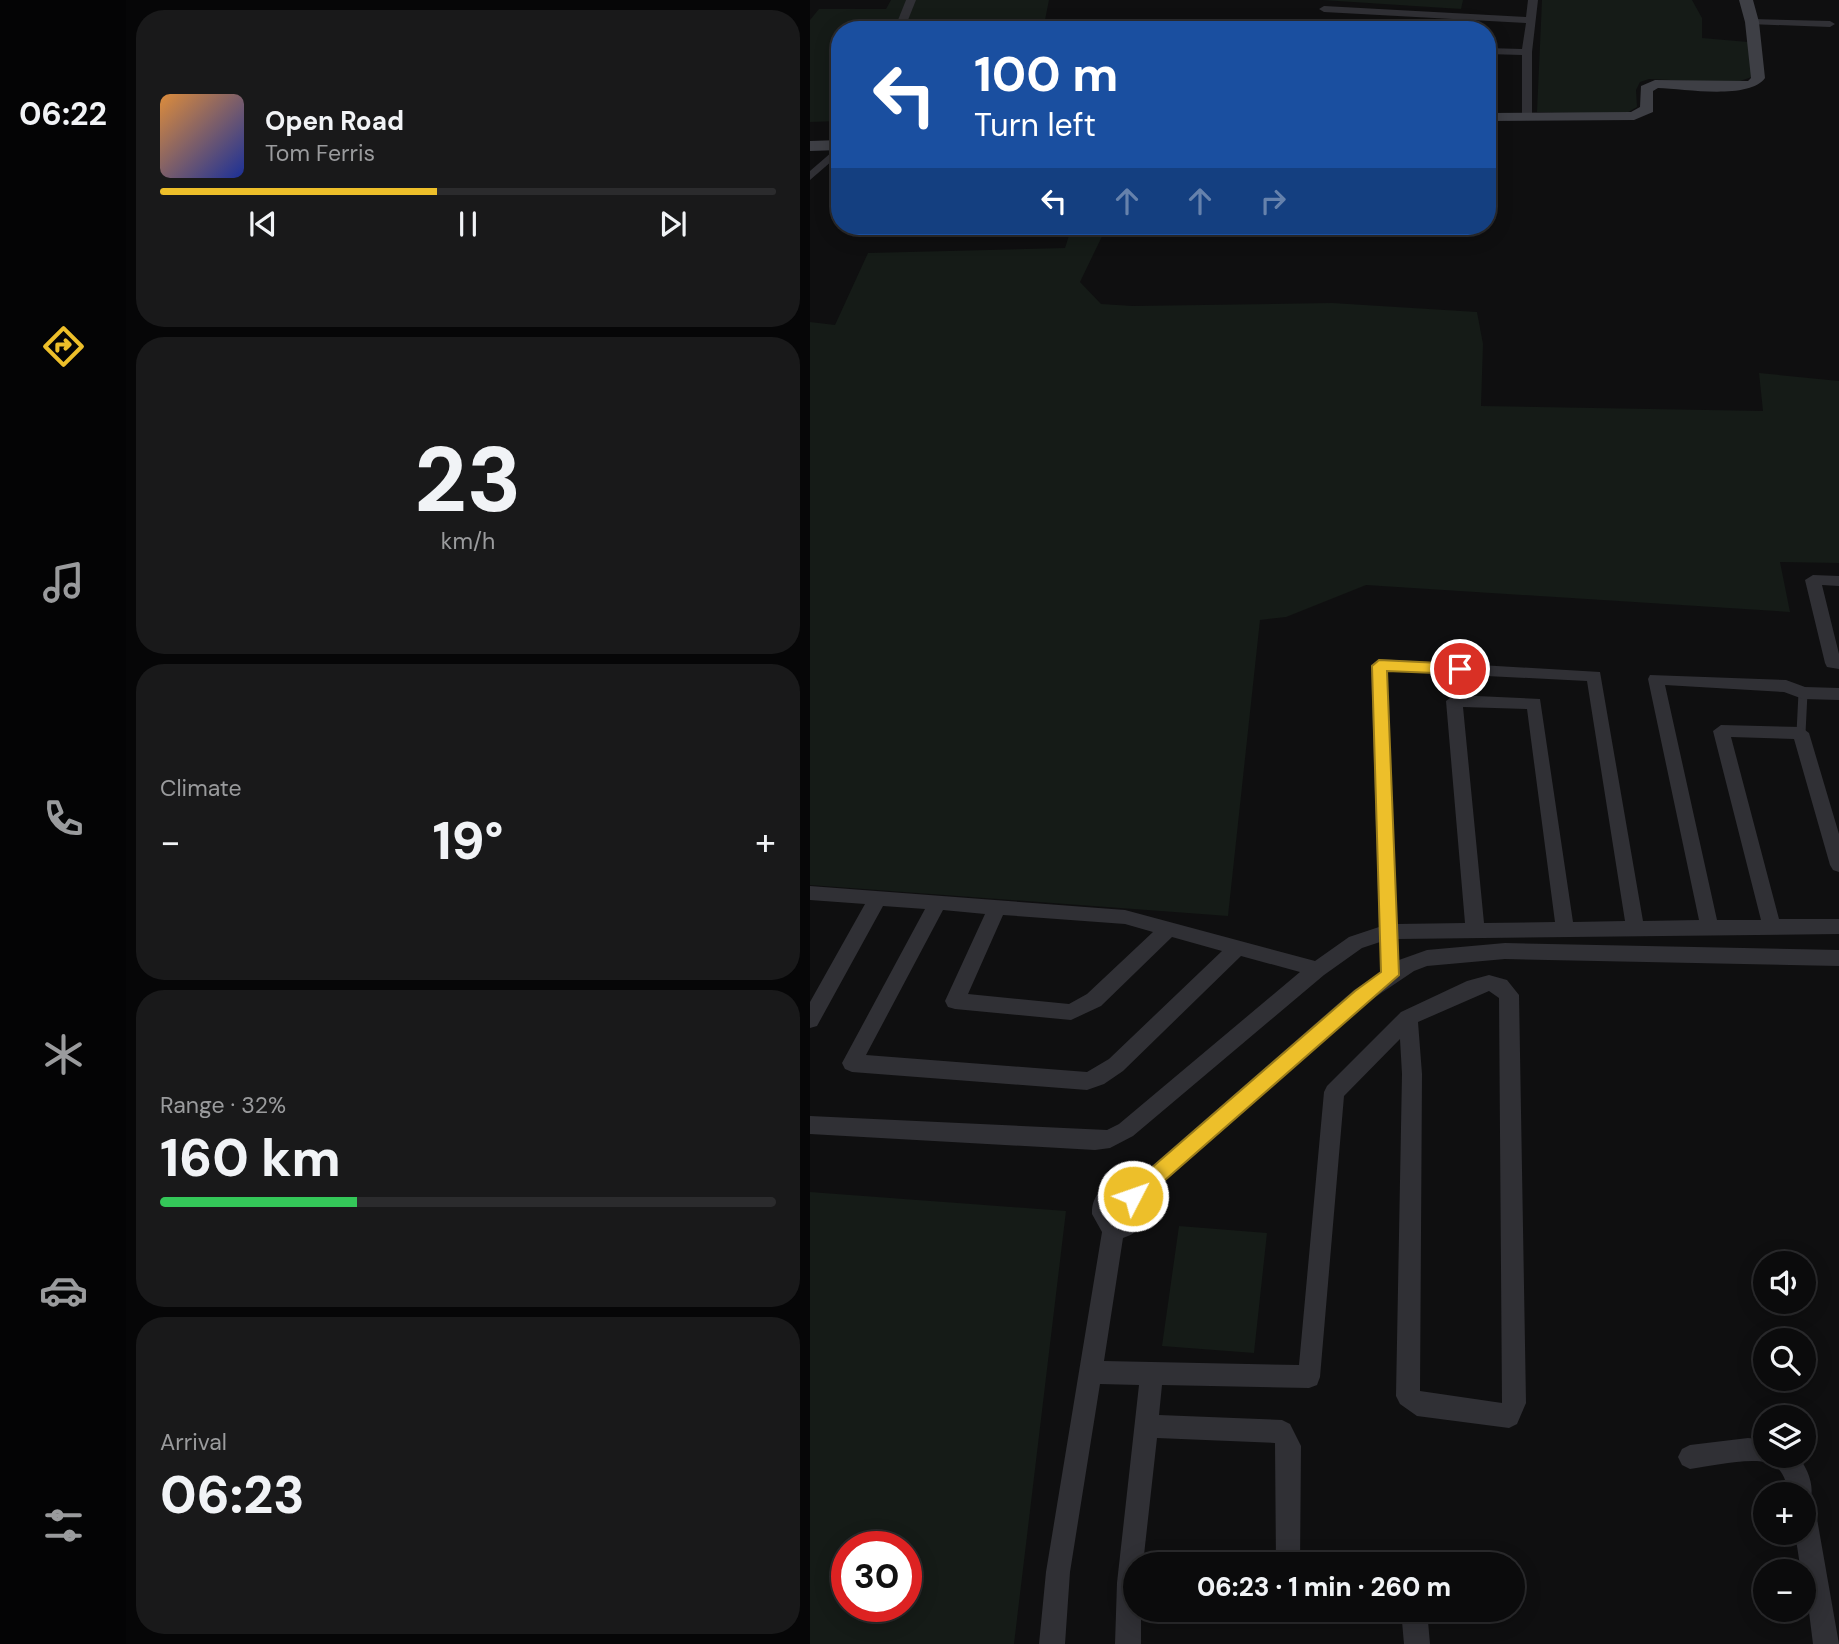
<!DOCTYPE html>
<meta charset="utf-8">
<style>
:root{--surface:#0b0b0c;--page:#19191a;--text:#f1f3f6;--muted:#9a9b9d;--line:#2b2b2d;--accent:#edbf2a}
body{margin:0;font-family:"DM Sans",sans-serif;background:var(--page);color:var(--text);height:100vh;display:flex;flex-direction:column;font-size:26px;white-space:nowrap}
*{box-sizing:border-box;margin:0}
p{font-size:23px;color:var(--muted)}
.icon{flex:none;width:38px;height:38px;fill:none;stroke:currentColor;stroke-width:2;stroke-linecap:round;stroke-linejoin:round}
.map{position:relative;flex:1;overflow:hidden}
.drawer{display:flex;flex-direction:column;gap:10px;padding:10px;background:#060607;width:684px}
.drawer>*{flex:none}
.top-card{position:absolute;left:21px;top:21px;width:665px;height:214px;border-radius:28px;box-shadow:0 4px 18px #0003,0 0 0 2px var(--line);background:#1a4fa0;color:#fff;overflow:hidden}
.controls{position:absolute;left:943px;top:1251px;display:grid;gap:14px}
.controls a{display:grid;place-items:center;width:63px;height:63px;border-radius:50%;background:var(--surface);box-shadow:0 4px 18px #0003,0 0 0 2px var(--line);font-size:35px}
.speed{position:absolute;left:21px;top:1531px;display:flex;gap:14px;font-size:35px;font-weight:700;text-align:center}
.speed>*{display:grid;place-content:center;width:91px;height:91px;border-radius:50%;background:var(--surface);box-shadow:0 4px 18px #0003,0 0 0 2px var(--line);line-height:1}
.speed .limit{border:10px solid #d22;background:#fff;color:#111}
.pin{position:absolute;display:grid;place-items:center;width:60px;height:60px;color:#fff;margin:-30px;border:4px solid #fff;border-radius:50%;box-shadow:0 2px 7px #0007}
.me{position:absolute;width:77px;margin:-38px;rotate:49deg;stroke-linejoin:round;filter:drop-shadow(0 0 5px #0008)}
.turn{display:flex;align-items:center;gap:24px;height:147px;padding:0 28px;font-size:32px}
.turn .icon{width:91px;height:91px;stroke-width:2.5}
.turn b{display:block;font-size:49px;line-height:60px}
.lanes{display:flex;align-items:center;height:66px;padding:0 28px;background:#0003;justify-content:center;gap:35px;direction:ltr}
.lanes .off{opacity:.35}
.big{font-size:52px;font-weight:800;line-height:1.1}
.drawer .card{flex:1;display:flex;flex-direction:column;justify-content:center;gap:10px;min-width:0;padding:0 24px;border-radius:28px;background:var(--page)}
.drawer .dial{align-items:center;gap:0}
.dial b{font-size:91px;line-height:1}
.song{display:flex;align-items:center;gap:21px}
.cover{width:84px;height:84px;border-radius:10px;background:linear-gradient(135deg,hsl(30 70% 55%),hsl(230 70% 35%))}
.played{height:7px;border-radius:4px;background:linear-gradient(90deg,var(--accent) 45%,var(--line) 45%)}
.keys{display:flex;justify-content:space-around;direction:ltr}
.heat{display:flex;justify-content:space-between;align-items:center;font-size:38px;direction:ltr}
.charge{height:10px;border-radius:5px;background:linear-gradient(90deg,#34c759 32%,var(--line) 0)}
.trip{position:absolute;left:313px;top:1552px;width:402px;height:70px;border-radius:35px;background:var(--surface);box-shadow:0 4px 18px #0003,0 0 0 2px var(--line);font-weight:800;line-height:70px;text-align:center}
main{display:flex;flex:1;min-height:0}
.menu{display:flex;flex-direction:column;width:126px;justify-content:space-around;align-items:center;background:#040405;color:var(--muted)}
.menu .icon{width:49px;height:49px}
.menu .current{color:var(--accent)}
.menu b{font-size:32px;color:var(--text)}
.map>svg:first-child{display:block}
.green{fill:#151b17;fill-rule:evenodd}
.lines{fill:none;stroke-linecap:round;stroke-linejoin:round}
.lane{stroke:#303035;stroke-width:9}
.street{fill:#303035;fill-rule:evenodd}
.secondary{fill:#3e3f45;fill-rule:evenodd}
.route{fill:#edbf2a;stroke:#9a7c1b;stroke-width:2}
</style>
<main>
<nav class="menu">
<b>06:22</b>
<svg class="icon current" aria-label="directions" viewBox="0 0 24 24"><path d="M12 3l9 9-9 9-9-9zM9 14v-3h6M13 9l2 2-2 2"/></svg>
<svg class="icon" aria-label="music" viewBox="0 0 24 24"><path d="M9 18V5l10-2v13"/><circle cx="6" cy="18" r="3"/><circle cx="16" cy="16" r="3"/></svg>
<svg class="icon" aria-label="phone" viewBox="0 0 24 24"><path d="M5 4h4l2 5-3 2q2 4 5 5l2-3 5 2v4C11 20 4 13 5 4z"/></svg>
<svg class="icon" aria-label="climate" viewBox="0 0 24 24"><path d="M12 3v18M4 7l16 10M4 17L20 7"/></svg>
<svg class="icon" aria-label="car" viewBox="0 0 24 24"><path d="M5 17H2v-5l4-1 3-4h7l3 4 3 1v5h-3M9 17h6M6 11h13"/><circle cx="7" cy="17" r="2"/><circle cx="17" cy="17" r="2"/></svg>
<svg class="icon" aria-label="filters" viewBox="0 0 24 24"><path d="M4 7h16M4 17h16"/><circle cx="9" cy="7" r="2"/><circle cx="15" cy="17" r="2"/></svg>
</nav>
<section class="drawer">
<div class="card">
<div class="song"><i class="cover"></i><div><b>Open Road</b><p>Tom Ferris</p></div></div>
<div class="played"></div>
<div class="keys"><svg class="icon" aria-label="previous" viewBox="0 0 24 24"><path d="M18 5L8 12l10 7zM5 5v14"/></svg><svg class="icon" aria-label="pause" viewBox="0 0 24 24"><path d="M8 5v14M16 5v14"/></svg><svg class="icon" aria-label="next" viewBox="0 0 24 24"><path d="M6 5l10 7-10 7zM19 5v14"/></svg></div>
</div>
<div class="card dial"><b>23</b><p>km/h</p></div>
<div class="card"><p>Climate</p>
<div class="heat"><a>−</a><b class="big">19°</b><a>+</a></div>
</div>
<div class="card"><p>Range · 32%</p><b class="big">160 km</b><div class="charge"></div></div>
<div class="card"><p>Arrival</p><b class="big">06:23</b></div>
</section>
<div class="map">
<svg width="1029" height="1644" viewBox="0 0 1029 1644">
<rect width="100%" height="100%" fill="#0f0f10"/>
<path class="green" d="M81 0H239L233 30H30V121L0 122V20L9 9H76Z
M512 0H653L651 9Z
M732 0H882L892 18V38L938 42 942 77 924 83 839 79 830 82 826 90 827 107 815 114 727 112Z
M262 226H297L270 282 291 304 323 306 522 303 667 312 673 344 671 406 953 411 949 373 1029 381V563L970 562 980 612 556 585 476 617 450 620 418 916 0 885V322L25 325 58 253 255 248Z
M0 1192 256 1211 204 1644H0ZM37 1547H96V1606H37Z
M369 1226 457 1233 444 1353 352 1346Z"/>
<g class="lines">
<path class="lane" d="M991 733 993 693"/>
<path class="street" d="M96 0H106L94 30H84Z
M718 0H728L722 52V114L717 117 712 114V55L677 54V48L712 49 716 23 514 12 509 9 514 6 716 17Z
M942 19 1020 21 1025 24 1020 27 939 24V20Z
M30 145V154L0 180V171Z
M1003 575 1029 576V586L1012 585 1029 654V669L1017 667 1015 663 995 580Z
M569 659 790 672 833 921 889 920 838 679 840 675 976 680 995 687 1029 688V700L993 699 974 692 855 685 907 920H951L903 731 911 725 991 727 999 733 1029 834V872L1023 870 1020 865 984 739 921 737 969 919H1029V934L588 939 589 960 617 950 695 943 1029 950V966L695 959 617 966 604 971 558 1002 335 1199C344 1218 331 1232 313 1238L294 1361 489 1365 514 1092 517 1086 591 1012 657 981 679 975 697 980 709 995 716 1403 707 1424 699 1428 607 1416 590 1404 586 1396 592 1074 590 1039 534 1096 510 1377 507 1385 499 1388 352 1385 349 1415 472 1420 480 1424 491 1446 490 1564H466L465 1443 347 1438 333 1564H326V1610H331V1644H305L307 1583 329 1385 290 1384 260 1572 255 1644H229L236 1572 292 1232 282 1214C281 1192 300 1178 320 1185L544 990 570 973V942L552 948 514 975 323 1136 300 1148 285 1150 0 1134V1116L297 1130 309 1124 490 972 431 956 313 1071 294 1084 277 1090 42 1072 35 1069 32 1063 115 909 73 906 7 1026 0 1028V1002L55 904 0 900V886L315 910 505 961 539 937 569 927 561 665ZM577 671 777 681 815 921 763 922 730 699 644 695 636 701 655 923 587 924ZM653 707 717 709 745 922 674 923ZM133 910 175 914 135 1001 138 1007 145 1009 261 1020 291 1006 362 937 412 951 299 1059 277 1072 56 1055ZM193 915 315 924 343 932 277 994 259 1004 158 994ZM679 991 689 998 692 1403 610 1391 612 1074 608 1022ZM307 1202 317 1206V1213L313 1218 303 1213V1206Z
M938 1438 956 1440V1456H988C998 1469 1006 1488 999 1503L1003 1504 1006 1513 1029 1644H1003L994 1572H991L985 1533H994V1494H979C977 1483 972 1466 959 1463 940 1457 901 1466 880 1469L872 1465 868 1457 872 1449 880 1445Z
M591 1610H617L620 1644H594Z"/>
<path class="secondary" d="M929 0H943L949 22 955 78C939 100 875 89 848 88L843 91V112L824 120 677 121V113L821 112 830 107 831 86 845 80 938 81 941 78 935 22Z
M30 140V150L0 151V141Z"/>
</g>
<path class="route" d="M569 660 650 664 657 669 650 674 577 671 589 975 330 1202 323 1205 316 1202 313 1196 316 1190 545 991 571 972 562 666Z"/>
</svg>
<div class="controls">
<a><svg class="icon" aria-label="sound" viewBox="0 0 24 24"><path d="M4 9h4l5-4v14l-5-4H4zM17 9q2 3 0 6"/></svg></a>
<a><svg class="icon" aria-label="search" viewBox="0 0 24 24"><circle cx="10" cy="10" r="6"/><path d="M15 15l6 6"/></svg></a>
<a><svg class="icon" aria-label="layers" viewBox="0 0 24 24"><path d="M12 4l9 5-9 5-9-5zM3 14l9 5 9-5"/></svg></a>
<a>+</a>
<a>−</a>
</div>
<div class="speed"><div class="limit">30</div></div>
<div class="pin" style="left:650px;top:669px;background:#d93025"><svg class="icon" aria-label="arrive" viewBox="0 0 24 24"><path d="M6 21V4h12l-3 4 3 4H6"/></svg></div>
<svg class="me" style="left:323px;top:1196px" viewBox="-20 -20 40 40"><circle r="17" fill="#edbf2a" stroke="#fff" stroke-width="3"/><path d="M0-11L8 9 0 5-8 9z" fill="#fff"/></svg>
<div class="trip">06:23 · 1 min · 260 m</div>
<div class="top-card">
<div class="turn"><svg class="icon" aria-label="left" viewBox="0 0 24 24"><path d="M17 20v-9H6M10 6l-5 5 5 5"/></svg><div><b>100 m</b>Turn left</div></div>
<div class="lanes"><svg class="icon" aria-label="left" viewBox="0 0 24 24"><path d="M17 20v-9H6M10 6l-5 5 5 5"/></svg><svg class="icon off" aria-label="ahead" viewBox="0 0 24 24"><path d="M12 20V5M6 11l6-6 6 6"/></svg><svg class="icon off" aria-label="ahead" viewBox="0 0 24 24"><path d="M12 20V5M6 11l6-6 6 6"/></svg><svg class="icon off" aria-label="right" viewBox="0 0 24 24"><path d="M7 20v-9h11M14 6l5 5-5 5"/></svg></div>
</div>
</div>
</main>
